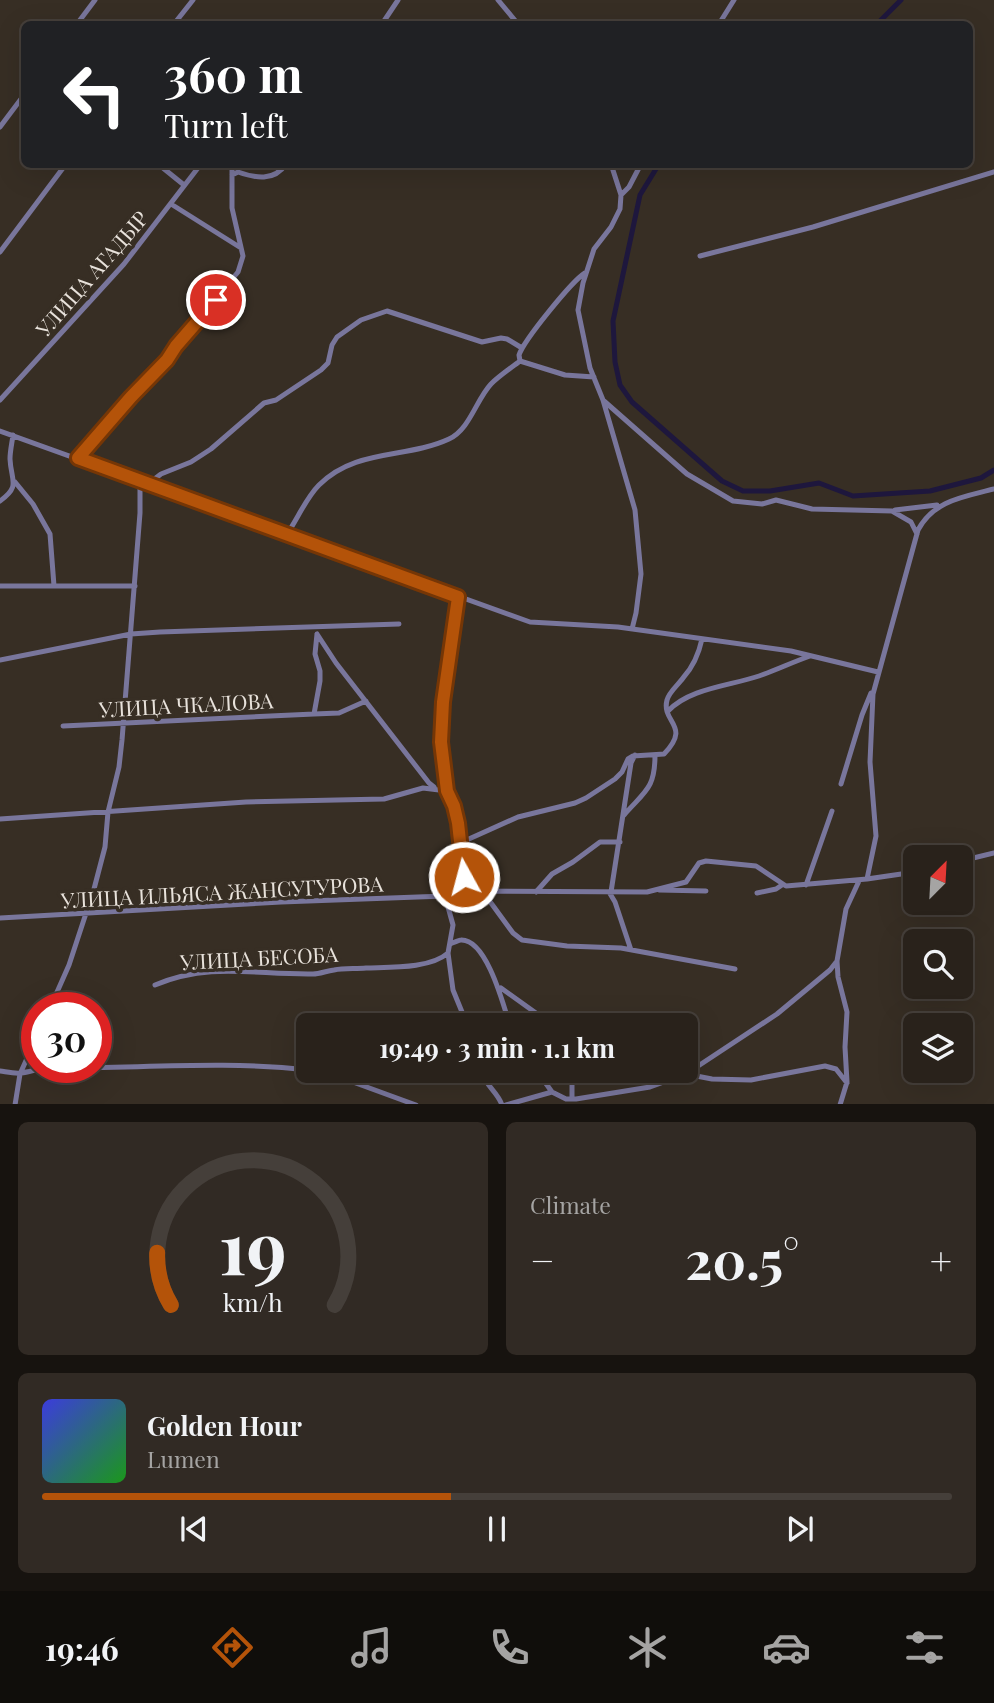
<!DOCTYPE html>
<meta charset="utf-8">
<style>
:root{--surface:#29221b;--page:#312a24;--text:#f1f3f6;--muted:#a5a4a3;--line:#453f3a;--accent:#b45309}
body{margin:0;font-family:"Playfair Display",serif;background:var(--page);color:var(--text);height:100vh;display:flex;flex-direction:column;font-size:26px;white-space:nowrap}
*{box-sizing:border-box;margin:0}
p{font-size:23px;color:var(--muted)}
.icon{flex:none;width:38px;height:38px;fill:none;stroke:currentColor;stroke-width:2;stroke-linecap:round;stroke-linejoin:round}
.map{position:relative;height:1104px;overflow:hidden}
.drawer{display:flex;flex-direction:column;gap:18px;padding:18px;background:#17130f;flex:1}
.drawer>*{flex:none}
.top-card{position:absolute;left:21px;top:21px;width:952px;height:147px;border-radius:10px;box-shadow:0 7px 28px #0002,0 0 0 2px var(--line);background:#202124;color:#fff;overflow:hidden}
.needle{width:46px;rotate:24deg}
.buttons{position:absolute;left:903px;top:845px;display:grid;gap:14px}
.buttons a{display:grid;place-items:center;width:70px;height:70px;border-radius:10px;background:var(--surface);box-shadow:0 7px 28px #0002,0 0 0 2px var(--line);font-size:35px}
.speed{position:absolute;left:21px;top:992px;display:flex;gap:14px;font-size:35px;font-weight:700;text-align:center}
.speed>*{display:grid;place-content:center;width:91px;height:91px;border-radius:50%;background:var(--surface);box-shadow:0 7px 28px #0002,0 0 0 2px var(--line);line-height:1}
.speed .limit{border:10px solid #d22;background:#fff;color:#111}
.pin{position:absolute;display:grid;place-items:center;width:60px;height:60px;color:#fff;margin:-30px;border:4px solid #fff;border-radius:50%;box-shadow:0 2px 7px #0007}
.me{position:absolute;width:77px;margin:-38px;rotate:353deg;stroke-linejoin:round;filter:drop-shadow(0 0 5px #0008)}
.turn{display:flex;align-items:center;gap:24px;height:147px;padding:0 28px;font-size:32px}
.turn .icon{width:91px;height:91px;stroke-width:2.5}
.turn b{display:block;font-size:49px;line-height:60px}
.big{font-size:52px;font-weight:700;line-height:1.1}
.drawer .card{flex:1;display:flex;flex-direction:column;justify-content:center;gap:10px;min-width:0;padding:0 24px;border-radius:10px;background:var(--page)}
.drawer .dial{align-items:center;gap:0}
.dial svg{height:182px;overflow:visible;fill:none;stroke:var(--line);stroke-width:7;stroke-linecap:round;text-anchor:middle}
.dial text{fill:var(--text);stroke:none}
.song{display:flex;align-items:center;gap:21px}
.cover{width:84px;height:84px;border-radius:10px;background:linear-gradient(135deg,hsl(240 70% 55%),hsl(120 70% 35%))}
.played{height:7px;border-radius:4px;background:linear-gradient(90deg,var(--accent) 45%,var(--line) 45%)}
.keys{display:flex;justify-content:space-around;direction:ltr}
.heat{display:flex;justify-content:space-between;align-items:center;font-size:38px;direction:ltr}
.drawer .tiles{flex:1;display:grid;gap:18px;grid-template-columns:1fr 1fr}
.card:last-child{grid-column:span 2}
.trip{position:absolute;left:296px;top:1013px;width:402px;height:70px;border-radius:10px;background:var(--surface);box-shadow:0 7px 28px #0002,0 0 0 2px var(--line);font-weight:700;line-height:70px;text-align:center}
.dock{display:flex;height:112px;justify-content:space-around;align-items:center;background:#100e0b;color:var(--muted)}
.dock .icon{width:49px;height:49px}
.dock .active{color:var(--accent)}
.dock b{font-size:32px;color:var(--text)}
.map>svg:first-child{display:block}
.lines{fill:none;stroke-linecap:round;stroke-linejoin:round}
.canal{stroke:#1e173d;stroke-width:5}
.street{stroke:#79769c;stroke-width:5}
.route-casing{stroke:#753606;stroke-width:18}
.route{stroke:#b45309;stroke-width:12}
.labels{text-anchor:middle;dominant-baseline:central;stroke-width:7;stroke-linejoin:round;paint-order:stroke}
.street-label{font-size:21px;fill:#e8e2db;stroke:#372e24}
</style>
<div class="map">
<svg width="994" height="1105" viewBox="0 0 994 1105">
<rect width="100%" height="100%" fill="#372e24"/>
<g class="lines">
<path class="canal" d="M877 24 901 0
M659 164 640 195 613 321 615 362 620 385 632 402 722 481 743 491H770L819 483 853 496 930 491 981 478 994 470"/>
<path class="street" d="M498 0 518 24
M77 24 95 0
M174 24 193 0
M382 24 398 0
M719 24 734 0
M0 127 24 95
M158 164 184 185
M611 164 621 195
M232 175 238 172C255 178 274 182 286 164
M171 204 241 248
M0 252 66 164
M700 256 813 227 994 172
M520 361 519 355C524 340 572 281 585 273
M520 361 565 375 594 377
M0 400 124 264 201 164
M604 401 687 474 733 501 762 504 776 500 812 509 892 511 911 522 917 534
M0 431 530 622 618 627 791 651 878 672
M78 459 131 397 168 360 176 346 238 272 243 256 232 208V164
M15 482 33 504 50 534 54 586
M148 484 161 474 191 462 211 449 264 403 276 400 321 370 328 363 332 345 337 337 361 320 387 311 482 342 501 338 507 339 522 348
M0 501C21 486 11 481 10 459 10 451 12 443 13 435
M895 510 937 505
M287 534C298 518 306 498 319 485 356 448 406 459 449 439 470 429 476 400 491 384 500 375 511 368 520 361
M0 586H135
M458 597 443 702 441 742 447 791 458 823 465 891
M632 629 636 613 641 574 635 510 603 400 590 368 578 310 583 283 594 249 611 227 620 209 621 195 629 187 641 164
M317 634 336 663 429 783 434 787
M0 660 131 634 160 632 399 624
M668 711C690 688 729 686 759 676 776 670 793 662 810 656
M314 714 339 713 366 701
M63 726 314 714 320 681V671L315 654 317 634
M841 784 862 715 871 693
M624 815C645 791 655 789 655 755
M0 819 246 802 384 799 423 788 447 791
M460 843 518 817 575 803 586 798 615 779 622 772 628 759 633 756 664 754C692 725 661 723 667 700 669 692 678 685 683 678 693 667 699 653 702 639
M961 861 994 853
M867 879 915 872
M806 885 832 811
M659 890 706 891
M483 892 513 933 522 940 567 946 621 948 735 969
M536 892 552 874 573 862 600 842H620
M609 892 615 902 631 950
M611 892 631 763 635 755
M757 893 776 889 782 885
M445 896 453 925 448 953 453 990 462 1012 471 1026
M0 918 281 902 445 896 461 891 647 892 686 882 699 863 706 861 756 866 786 886 867 879 876 836 870 762 873 694 918 530C934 500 964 497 994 489
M450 944C452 943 460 940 461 940 487 939 504 1007 510 1026
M155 985C211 962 255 975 313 974 320 974 326 971 334 970 344 968 355 969 366 968 389 967 430 969 448 953
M501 988 554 1026
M50 1008 69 965 94 889 105 847 108 812 119 767 122 740 140 513V483
M0 1071C7 1072 15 1074 21 1073 31 1072 38 1068 48 1068 134 1069 222 1060 308 1070
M313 1071 342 1078 416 1105
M482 1071C485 1086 497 1091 502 1105
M537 1071 552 1092
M686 1074 712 1079 751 1080 825 1066 836 1069 847 1083
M572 1099V1071
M15 1105 20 1074 37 1036
M506 1105 552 1092 566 1099H576L650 1087 686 1074 777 1014 830 970 837 961
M840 1105 847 1082 845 1047 847 1012 838 977 837 961 846 909 859 881"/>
</g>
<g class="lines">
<defs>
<path id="route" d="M216 300 176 346 167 360 131 397 78 458 458 597 443 702 441 742 447 791 454 806 458 823 464 877"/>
</defs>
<use href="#route" class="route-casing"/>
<use href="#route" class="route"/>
</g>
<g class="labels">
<g class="street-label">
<text transform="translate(91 273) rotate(-49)">УЛИЦА АГАДЫР</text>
<text transform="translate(186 704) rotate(-3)">УЛИЦА ЧКАЛОВА</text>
<text transform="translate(222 891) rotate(-3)">УЛИЦА ИЛЬЯСА ЖАНСУГУРОВА</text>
<text transform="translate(259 957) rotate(-3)">УЛИЦА БЕСОБА</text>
</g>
</g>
</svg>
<div class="buttons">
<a><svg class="needle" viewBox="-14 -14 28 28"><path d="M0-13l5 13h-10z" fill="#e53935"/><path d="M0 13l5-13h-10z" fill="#a5a4a3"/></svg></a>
<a><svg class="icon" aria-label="search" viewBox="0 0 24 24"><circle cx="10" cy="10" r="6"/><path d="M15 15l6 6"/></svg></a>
<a><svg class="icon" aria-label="layers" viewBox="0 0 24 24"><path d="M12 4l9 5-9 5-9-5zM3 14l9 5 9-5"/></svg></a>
</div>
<div class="speed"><div class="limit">30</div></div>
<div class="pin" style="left:216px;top:300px;background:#d93025"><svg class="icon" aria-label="arrive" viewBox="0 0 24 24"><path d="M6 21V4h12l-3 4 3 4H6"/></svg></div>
<svg class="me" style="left:464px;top:877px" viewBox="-20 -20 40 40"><circle r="17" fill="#b45309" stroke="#fff" stroke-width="3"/><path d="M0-11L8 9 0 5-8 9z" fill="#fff"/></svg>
<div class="trip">19:49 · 3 min · 1.1 km</div>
<div class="top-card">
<div class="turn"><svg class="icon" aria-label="left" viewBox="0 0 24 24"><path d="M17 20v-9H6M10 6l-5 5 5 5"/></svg><div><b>360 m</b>Turn left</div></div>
</div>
</div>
<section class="drawer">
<div class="tiles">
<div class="card dial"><svg viewBox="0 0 100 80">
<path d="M14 69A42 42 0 1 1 86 69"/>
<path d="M14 69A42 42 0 0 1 8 46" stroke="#b45309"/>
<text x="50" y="56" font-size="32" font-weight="700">19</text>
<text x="50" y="72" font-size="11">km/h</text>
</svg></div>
<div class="card"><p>Climate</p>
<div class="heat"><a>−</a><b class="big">20.5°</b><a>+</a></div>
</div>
<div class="card">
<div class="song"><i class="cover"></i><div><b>Golden Hour</b><p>Lumen</p></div></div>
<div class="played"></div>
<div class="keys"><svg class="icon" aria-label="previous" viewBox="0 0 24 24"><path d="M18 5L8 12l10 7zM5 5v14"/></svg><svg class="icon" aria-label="pause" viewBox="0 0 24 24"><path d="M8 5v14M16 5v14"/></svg><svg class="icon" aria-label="next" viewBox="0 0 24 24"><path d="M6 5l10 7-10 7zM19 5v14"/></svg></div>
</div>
</div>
</section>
<nav class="dock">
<b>19:46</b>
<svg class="icon active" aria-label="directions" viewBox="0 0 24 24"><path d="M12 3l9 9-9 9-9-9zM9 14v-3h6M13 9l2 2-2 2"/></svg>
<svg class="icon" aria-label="music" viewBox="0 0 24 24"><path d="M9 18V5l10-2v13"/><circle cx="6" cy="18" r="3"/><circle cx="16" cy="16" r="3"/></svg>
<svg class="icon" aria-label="phone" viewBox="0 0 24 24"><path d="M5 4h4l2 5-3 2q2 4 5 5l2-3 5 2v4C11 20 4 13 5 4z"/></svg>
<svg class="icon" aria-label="climate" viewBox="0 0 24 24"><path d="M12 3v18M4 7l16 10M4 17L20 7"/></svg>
<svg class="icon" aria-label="car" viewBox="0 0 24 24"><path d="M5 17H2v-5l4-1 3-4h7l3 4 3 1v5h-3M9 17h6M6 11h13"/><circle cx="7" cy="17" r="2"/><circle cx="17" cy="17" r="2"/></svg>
<svg class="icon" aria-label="filters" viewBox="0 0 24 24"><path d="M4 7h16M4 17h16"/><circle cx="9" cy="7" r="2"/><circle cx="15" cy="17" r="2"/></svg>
</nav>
